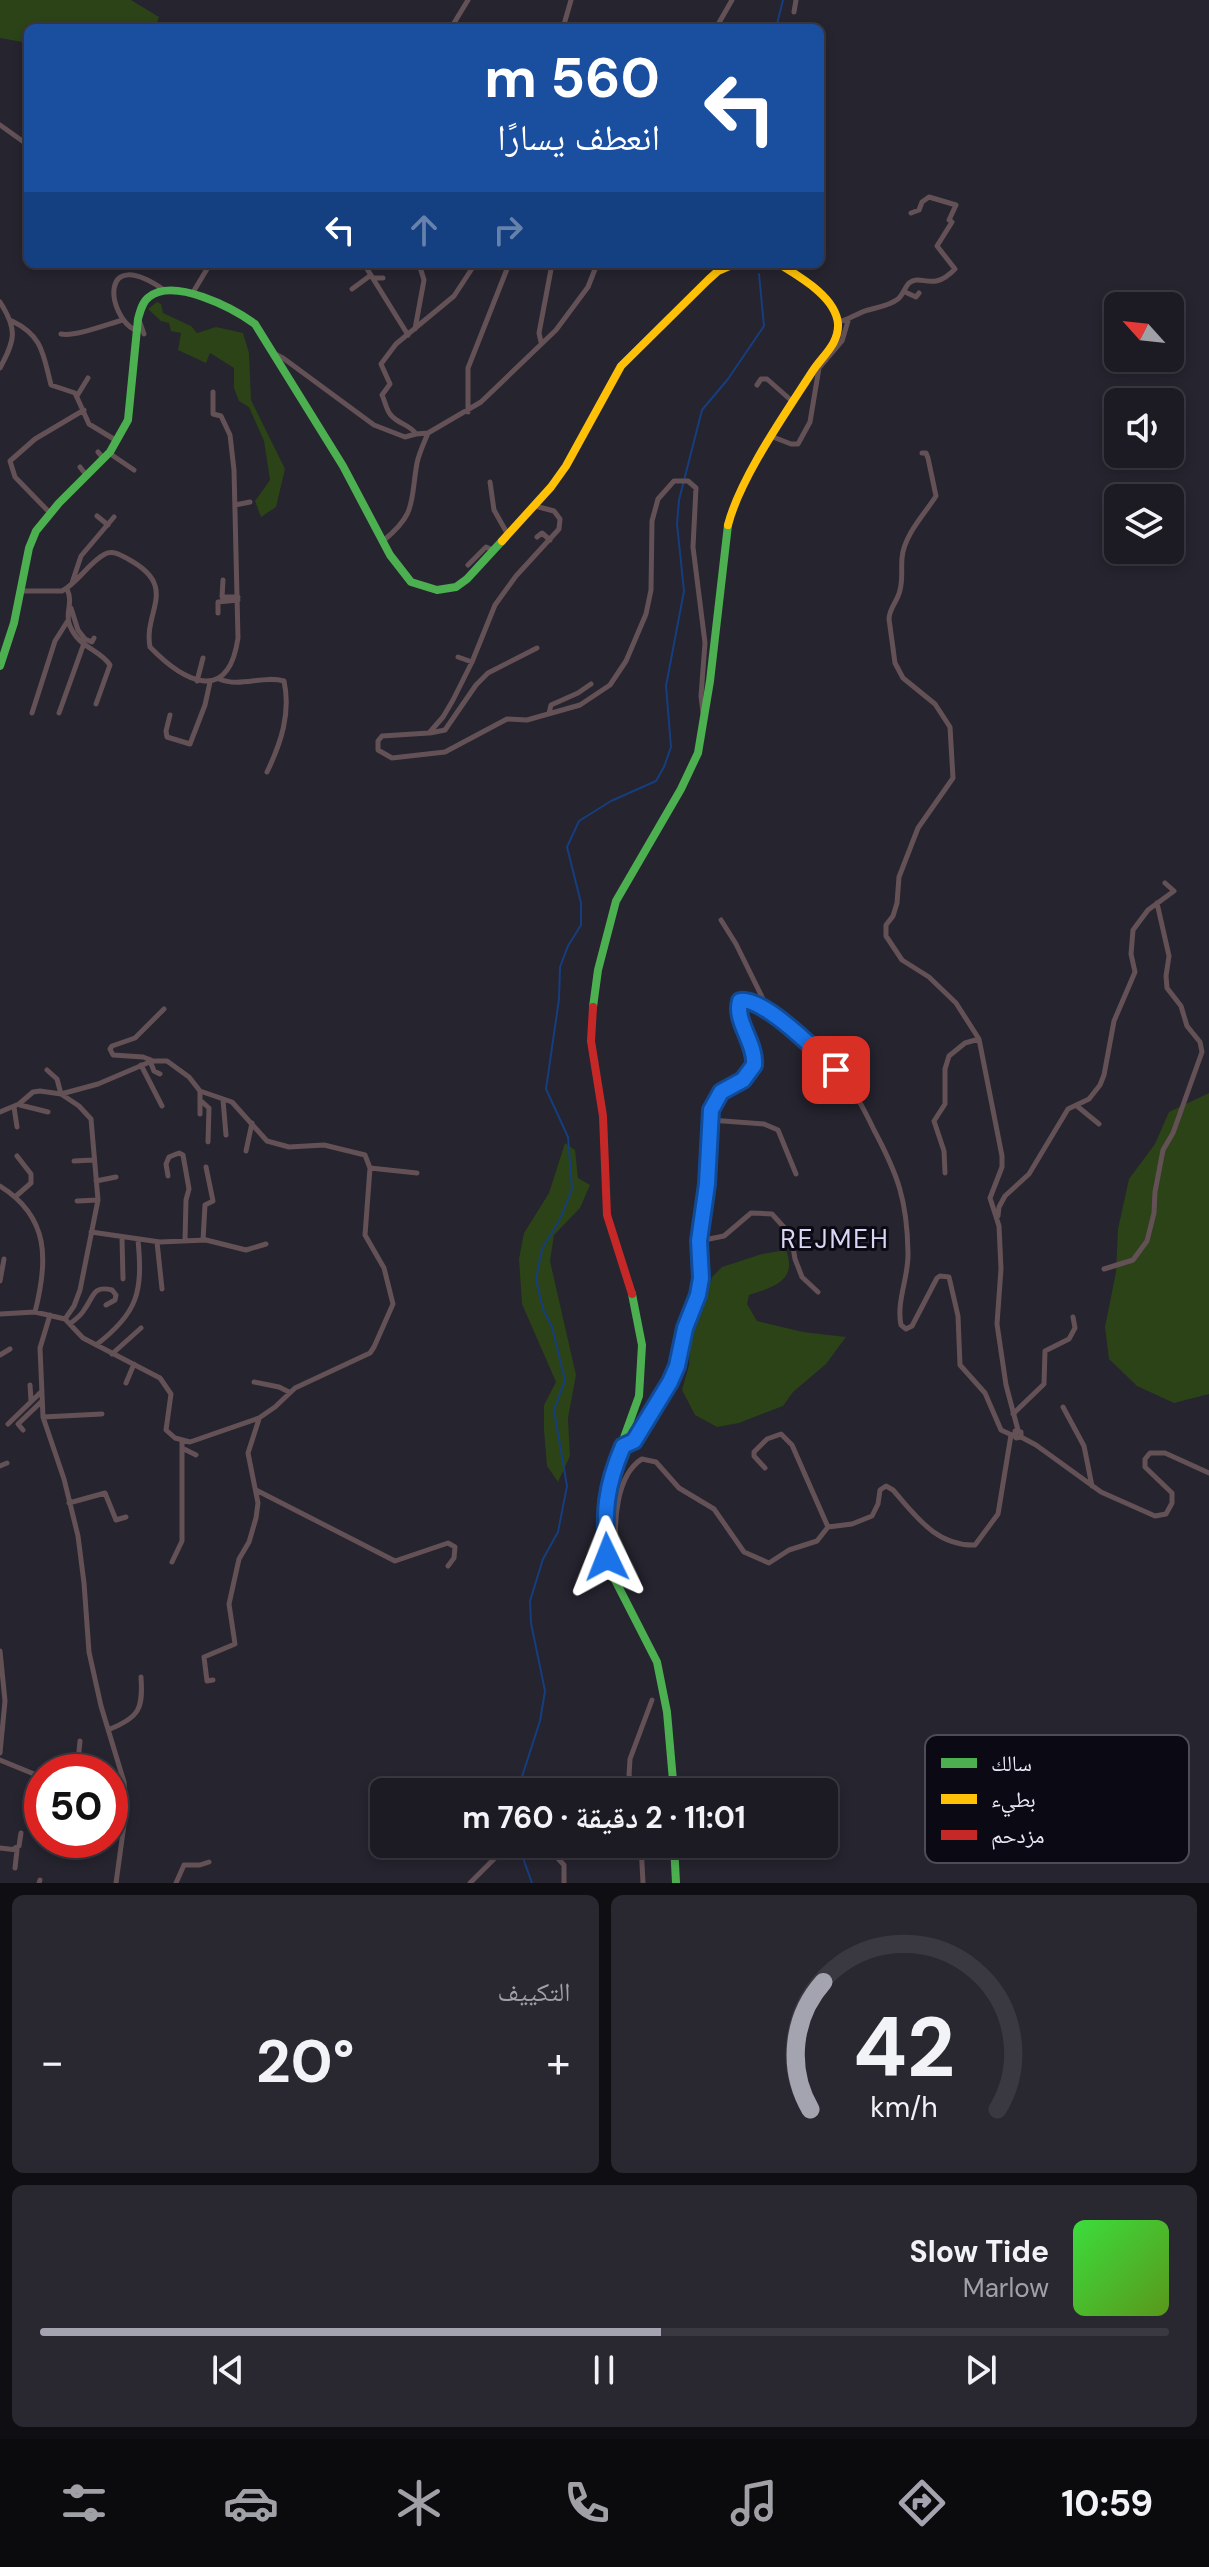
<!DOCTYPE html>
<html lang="ar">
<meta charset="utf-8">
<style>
:root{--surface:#1c1b23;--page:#292830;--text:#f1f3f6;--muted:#a0a1a6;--line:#3a3941;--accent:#a4a3b0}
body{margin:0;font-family:"DM Sans","Noto Naskh Arabic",sans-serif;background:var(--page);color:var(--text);direction:rtl;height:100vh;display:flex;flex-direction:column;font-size:30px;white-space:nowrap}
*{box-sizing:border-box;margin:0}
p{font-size:26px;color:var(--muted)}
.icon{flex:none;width:44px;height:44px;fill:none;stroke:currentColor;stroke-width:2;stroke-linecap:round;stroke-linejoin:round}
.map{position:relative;height:1883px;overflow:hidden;direction:ltr}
.drawer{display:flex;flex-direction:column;gap:12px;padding:12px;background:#0f0f13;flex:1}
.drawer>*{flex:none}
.hud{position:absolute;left:24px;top:24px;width:800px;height:244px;border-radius:12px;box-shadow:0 4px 12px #0003,0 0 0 2px var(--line);direction:rtl;background:#1a4fa0;color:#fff;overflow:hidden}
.needle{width:52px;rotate:297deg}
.tools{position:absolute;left:1104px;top:292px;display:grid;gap:16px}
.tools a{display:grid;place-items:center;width:80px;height:80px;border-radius:12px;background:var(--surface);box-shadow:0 4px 12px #0003,0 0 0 2px var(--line);font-size:40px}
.speed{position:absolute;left:24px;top:1754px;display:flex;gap:16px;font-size:40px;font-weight:700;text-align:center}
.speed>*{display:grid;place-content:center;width:104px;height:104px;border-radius:50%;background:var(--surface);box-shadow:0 4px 12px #0003,0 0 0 2px var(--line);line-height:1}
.speed .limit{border:12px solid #d22;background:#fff;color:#111}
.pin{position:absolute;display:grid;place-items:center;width:68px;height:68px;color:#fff;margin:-34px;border-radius:16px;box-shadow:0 4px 12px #0006}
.me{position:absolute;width:88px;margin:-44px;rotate:358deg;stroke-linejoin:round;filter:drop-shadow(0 0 6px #0008)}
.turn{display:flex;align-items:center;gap:28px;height:168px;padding:0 32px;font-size:36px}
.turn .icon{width:104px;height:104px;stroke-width:2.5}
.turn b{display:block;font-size:56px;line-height:68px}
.lanes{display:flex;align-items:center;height:76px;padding:0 32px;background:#0003;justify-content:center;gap:40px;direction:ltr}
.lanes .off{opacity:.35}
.big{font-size:60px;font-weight:700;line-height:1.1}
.drawer .card{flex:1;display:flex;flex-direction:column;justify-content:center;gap:12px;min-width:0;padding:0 28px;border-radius:12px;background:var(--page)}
.drawer .dial{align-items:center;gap:0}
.dial svg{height:208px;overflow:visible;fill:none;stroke:var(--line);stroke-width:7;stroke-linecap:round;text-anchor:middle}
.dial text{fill:var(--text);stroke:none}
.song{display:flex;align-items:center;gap:24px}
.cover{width:96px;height:96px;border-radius:12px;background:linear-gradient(135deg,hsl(120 70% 55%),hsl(90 70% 35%))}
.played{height:8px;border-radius:4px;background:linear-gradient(90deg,var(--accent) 55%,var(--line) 55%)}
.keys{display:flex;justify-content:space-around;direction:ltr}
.heat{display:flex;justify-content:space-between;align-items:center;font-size:44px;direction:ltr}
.drawer .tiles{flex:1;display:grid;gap:12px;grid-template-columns:1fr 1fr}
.card:last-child{grid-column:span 2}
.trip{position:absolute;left:370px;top:1778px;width:468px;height:80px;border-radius:12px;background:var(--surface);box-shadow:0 4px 12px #0003,0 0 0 2px var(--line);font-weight:700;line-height:80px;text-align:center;direction:rtl}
.tab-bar{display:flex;height:128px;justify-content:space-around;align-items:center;background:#0b0b0e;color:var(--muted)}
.tab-bar .icon{width:56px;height:56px}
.tab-bar .active{color:var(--accent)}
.tab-bar b{font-size:36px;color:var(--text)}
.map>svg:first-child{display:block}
.green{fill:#2b4317}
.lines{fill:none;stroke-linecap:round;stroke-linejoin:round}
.stream{stroke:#163e7e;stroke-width:2}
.street{stroke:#635156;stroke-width:5}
.fast{stroke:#4caf50;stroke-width:8}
.slow{stroke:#ffc107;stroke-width:8}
.jam{stroke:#c62828;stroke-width:8}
.route-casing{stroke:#114b97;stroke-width:20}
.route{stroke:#1a73e8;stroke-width:14}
.labels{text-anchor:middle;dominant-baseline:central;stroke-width:6;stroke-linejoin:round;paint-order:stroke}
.quarter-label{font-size:26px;letter-spacing:2px;fill:#d8d7f4;stroke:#0b0a14}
.key{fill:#0b0a14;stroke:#4d4c58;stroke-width:2}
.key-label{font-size:22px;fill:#e8e7f6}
</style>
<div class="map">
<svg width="1209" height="1883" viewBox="0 0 1209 1883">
<rect width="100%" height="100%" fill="#25242f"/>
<path class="green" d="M0 0H131L159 17 155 28H28V43L0 38Z
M157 302 161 304 163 313 191 326 197 333 216 327 243 333 249 353 251 400 285 469 276 507 261 517 255 501 270 480 264 441 249 407 239 401 234 388V368L210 353 206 363 178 350 181 333 171 331 169 323 161 321 148 309Z
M1209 1093V1394L1174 1403 1137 1386 1109 1359 1105 1327 1116 1272 1118 1229 1129 1179 1155 1144 1169 1112Z
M565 1143 575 1150 578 1178 590 1185 580 1208 554 1235 550 1261 576 1375 568 1418 570 1456 558 1482 547 1466 544 1430V1405L556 1382 522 1304 519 1259 524 1233 549 1193Z
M786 1250C798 1281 773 1287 749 1295L747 1304 757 1321 803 1332 846 1337 826 1364 793 1392 783 1406 739 1423 717 1427 695 1415 682 1390 689 1365 691 1328 702 1310 712 1277 722 1267 762 1254Z"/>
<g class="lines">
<path class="stream" d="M776 28 783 0
M517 1792 540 1721 545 1691 531 1623 530 1601 543 1559 558 1532 567 1486 554 1410 565 1380 552 1327 543 1309 536 1279 542 1249 560 1219 572 1189 568 1137 546 1089 559 999 560 967 568 946 581 925V903L567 847 579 821 611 801 656 781 664 767 671 747 666 686 684 591 677 524 679 500 702 410 728 379 764 326 759 274
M518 1844 532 1883"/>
<path class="street" d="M794 12 796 0
M451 28 468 0
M563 28 571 0
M716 28 732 0
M0 125 28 145
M364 264 408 335
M373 278H383
M352 289 371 275
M905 292 916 297 919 293
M192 294 210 264
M0 302C18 330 15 340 0 368
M139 320 144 334
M12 321C43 336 43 354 51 385L75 393 89 424 117 441
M838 322C849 320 857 313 868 310 878 307 889 306 898 299 903 295 905 287 909 283 922 273 932 293 955 269L937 246 952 222 949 220 956 205 929 197 922 202 919 210 911 213
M415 329 424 280 419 264
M135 330C107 316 98 244 164 290
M61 334C75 337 108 324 123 320
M541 342 539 333 552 264
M275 354 283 358 374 425 405 437 416 434C410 424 397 424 390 414 386 409 385 401 382 395L390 384 381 364 396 344 454 296 475 264
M757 385 761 379H767L793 402
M77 396 88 378
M468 412V368L509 264
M416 434 428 433 481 402 556 330 588 287 597 264
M773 437 791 444H798L810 422 819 368 842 341 848 321
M98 452 104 459
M109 453 134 470
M922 453H926L928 458 936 496C924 515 904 535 902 558 901 569 903 579 900 590 898 601 889 608 889 619L895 663 903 678 935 704 950 727 953 778 918 828 899 877 897 903 893 916 886 925V936L902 960 929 977 956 1003 979 1039 1002 1156V1167L990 1198 999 1226 1001 1269 997 1324 1006 1385 1018 1430
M80 467 87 476
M490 482 494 510 507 533
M235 505 250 502
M535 506 554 511 560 519 559 529 516 576 495 605 472 662 453 700 443 717 429 733 382 736 378 741V750L392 758 445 752 507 719 527 720 580 705 610 685 626 661 646 614 651 590 652 521 658 499 674 481H688L696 488 693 547 705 643 701 696 703 713
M50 513 15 477 10 461 35 439 84 410
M97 516 108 525
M537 537 542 533 550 540
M383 541C417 513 410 503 417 463 419 453 424 443 428 433
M468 565 486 547 493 550
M223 580 222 597H238
M72 583 81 556 114 517
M67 589C74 604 64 613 70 626 79 648 99 649 110 665L96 704
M21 591H62C79 582 88 563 105 554 113 550 121 555 128 559 180 587 143 611 150 647 183 681 228 706 238 638L234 470 230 435 221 416 213 414V392
M71 608 78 630 85 639 92 642 94 638
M218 613V602L238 600
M458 657 472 662
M219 679C241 688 262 675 284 681 291 713 281 743 267 772
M197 681 203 658
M32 713 55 641 67 622
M59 713 83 646
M549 713 551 705 578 693 591 684
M170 715 166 731 167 737 190 744 205 705 210 682
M430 733 445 730 476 685 488 673 537 648
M721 920 736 944 763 999 762 1005
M151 1060 143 1057 113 1055 110 1049 112 1046 135 1038 164 1009
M150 1061 154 1071 160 1074
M141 1065 162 1106
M47 1070 57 1079 61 1094
M200 1100 209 1108 208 1142
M223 1100 226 1135
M20 1105 48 1112
M1077 1106 1099 1124
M14 1107 17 1127
M0 1112 19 1104 33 1092 40 1091 61 1094 79 1106 91 1119 98 1200 80 1290 74 1306 65 1319
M200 1114V1091
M710 1120 764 1124 778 1130 796 1174
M246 1151 252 1123
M74 1161 93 1160
M370 1168 417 1173
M945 1173 944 1151 934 1121 945 1104V1069L949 1056 965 1043 979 1039
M168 1176 166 1164 169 1157 179 1153 183 1155 189 1189 186 1200 185 1240
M96 1181 116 1177
M0 1186C50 1217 48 1261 35 1312L0 1314
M15 1197 31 1183V1174L17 1156
M77 1201 98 1200
M998 1216 999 1207 1005 1196 1029 1174 1068 1109 1089 1099 1100 1085 1104 1075 1114 1021 1135 972 1131 954 1133 930 1148 910 1174 891 1165 883
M91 1232 160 1242 206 1240 246 1250 266 1244
M122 1238 123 1279
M203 1240 205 1205 213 1201 206 1167
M699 1241 724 1236 751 1213 772 1214 791 1235 795 1259 802 1277 818 1292
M157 1242 162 1289
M1104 1269 1133 1260 1147 1241 1154 1213 1155 1192 1163 1150 1173 1133 1202 1052 1200 1042 1187 1026 1181 1006 1167 988 1166 976 1169 956 1157 903
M0 1281 4 1259
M35 1312 65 1319 83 1338 160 1378 171 1394 166 1430 175 1438 190 1442 259 1418 275 1407 295 1388 370 1353 374 1347 393 1304 384 1268 365 1235 370 1168 365 1155 324 1145 289 1147 267 1141 232 1102 200 1091 189 1077 167 1061H152L98 1084 61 1094
M50 1315 40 1348 43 1417 64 1479 78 1536 84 1583 89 1652 101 1706 124 1782 126 1810 116 1883
M70 1324C74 1320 81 1316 84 1310 94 1297 92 1285 112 1290L116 1295 115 1300 106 1305
M96 1345C138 1313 143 1292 138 1240
M112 1354 141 1328
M0 1355 10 1349
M254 1382 279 1387 289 1392
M126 1383 134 1364
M30 1385 31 1401
M1063 1407 1084 1446 1092 1486
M1013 1414 1044 1384 1045 1351 1069 1339 1075 1328 1073 1317
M43 1417 102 1414
M8 1424 40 1393
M23 1430 18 1424 41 1402
M1021 1437V1432L1015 1431 1016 1438 1021 1437 1036 1445 1101 1492 1155 1516 1166 1514 1172 1503V1493L1145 1467V1459L1150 1453H1165L1209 1473
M623 1446 634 1441 670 1382 677 1366 685 1328 698 1295 701 1278 699 1241 707 1184 711 1110 721 1092 743 1080 754 1065 753 1047 738 1010V1005L743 999C767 999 785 1025 802 1040 816 1052 831 1063 843 1077 856 1093 865 1111 874 1130 898 1175 907 1200 908 1252 909 1277 896 1301 901 1325L906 1329 912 1326 937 1278 940 1276 949 1277 958 1316 960 1365 985 1393 1001 1430 1014 1436
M184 1449 196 1455
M0 1466 7 1463
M765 1468 754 1456V1452L767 1439 781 1434 792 1445 828 1527
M256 1490 395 1561 448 1543 455 1547 454 1558 448 1566
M69 1503 105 1493 116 1520 126 1517
M172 1562 182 1541V1441
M620 1588C621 1574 618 1563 616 1549 614 1522 616 1475 642 1459L656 1462 679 1488 714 1509 744 1552 769 1563 789 1550 817 1541 828 1527 852 1524 872 1516 878 1504 880 1490 886 1486 893 1490C916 1516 936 1546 975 1545L998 1514 1011 1435
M0 1651 5 1701 0 1753
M213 1680 207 1681 204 1657 235 1644 229 1604 239 1559 249 1542 256 1518 258 1503 248 1453 259 1419
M110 1729C140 1717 143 1708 141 1677
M0 1760 34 1774 36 1777 35 1793 42 1797
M77 1772 80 1741
M637 1792 629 1775 630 1759 652 1700
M538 1844 552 1852 564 1865V1883
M641 1844 643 1883
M0 1848 17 1850 15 1868
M15 1848 19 1846 21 1833
M39 1883 40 1880
M176 1883 184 1865H200L209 1862
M470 1883 509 1844"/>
<path class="fast" d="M0 666 14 623 29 548 36 531 59 503 110 452 128 420 138 319C140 312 142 302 149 297 174 277 233 308 255 324L343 466 390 555 411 582 437 590 456 587 467 579 502 541
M593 1007 598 970 616 901 681 789 698 753 710 681 728 525
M632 1294 642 1345 639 1396 609 1479 606 1500 607 1557 614 1578 657 1662 667 1712 674 1792
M674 1844 676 1883"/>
<path class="slow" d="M728 525C740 478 785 414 812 372 821 357 839 345 838 324 836 297 800 277 779 264
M502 541 551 487 566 466 621 366 708 280 718 271 734 264"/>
<path class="jam" d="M593 1007 591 1041 603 1116 607 1215 632 1294"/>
</g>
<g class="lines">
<defs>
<path id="route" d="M607 1557C604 1512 605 1488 623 1446L634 1441 670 1382 677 1366 685 1328 698 1295 701 1278 699 1241 707 1184 711 1110 721 1092 743 1080 754 1065C756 1043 734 1021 740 1001 761 995 819 1053 836 1070"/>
</defs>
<use href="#route" class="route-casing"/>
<use href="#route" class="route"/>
</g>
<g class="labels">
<g class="quarter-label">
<text x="835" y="1239">REJMEH</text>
</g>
</g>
<rect x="925" y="1735" width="264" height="128" rx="12" class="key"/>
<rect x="941" y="1758" width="36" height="10" fill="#4caf50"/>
<rect x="941" y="1794" width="36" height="10" fill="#ffc107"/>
<rect x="941" y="1830" width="36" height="10" fill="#c62828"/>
<g class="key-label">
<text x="991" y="1771">سالك</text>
<text x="991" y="1807">بطيء</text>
<text x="991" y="1843">مزدحم</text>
</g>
</svg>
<div class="tools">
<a><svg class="needle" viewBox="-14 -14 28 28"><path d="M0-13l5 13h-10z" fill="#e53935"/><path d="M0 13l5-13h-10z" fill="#a0a1a6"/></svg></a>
<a><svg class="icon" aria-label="sound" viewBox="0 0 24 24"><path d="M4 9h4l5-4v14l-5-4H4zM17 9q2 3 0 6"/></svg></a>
<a><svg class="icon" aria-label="layers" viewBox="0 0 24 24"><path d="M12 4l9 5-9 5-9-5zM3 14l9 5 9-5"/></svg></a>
</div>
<div class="speed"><div class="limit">50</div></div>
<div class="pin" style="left:836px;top:1070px;background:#d93025"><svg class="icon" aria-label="arrive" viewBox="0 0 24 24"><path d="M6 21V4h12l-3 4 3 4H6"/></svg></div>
<svg class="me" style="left:607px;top:1557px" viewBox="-20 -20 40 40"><path d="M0-17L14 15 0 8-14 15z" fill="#1a73e8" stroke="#fff" stroke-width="4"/></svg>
<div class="trip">11:01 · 2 دقيقة · 760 m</div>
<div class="hud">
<div class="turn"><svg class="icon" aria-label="left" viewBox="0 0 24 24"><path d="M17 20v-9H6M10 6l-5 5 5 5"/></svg><div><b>560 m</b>انعطف يسارًا</div></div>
<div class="lanes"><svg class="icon" aria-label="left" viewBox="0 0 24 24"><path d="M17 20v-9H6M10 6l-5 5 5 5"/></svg><svg class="icon off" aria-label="ahead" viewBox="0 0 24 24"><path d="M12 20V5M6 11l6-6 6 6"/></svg><svg class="icon off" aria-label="right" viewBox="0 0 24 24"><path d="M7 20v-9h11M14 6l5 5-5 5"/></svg></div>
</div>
</div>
<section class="drawer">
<div class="tiles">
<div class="card dial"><svg viewBox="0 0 100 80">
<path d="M14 69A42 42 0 1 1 86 69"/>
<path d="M14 69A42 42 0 0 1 19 20" stroke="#a4a3b0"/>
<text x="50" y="56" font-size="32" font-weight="700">42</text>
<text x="50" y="72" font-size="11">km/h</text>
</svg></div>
<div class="card"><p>التكييف</p>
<div class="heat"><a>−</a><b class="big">20°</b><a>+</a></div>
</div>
<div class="card">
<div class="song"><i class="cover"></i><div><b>Slow Tide</b><p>Marlow</p></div></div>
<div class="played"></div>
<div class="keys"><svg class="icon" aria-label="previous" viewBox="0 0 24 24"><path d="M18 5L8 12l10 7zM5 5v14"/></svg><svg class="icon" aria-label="pause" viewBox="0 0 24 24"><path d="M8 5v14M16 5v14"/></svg><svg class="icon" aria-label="next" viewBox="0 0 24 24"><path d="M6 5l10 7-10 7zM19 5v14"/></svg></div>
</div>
</div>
</section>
<nav class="tab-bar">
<b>10:59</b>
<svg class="icon active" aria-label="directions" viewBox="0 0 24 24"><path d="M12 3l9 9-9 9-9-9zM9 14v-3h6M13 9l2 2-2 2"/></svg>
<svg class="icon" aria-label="music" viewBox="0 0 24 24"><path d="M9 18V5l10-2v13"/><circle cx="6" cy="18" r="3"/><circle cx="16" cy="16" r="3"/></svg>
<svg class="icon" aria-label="phone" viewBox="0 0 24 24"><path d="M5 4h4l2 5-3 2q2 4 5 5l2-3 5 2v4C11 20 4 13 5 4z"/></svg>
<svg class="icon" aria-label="climate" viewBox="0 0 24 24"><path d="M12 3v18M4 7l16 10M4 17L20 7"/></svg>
<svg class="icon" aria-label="car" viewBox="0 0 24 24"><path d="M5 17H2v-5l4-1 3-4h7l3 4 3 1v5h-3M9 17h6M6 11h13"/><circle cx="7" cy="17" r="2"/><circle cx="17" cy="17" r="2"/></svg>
<svg class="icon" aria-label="filters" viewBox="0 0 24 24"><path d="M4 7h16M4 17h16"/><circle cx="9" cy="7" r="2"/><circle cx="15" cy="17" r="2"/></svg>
</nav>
